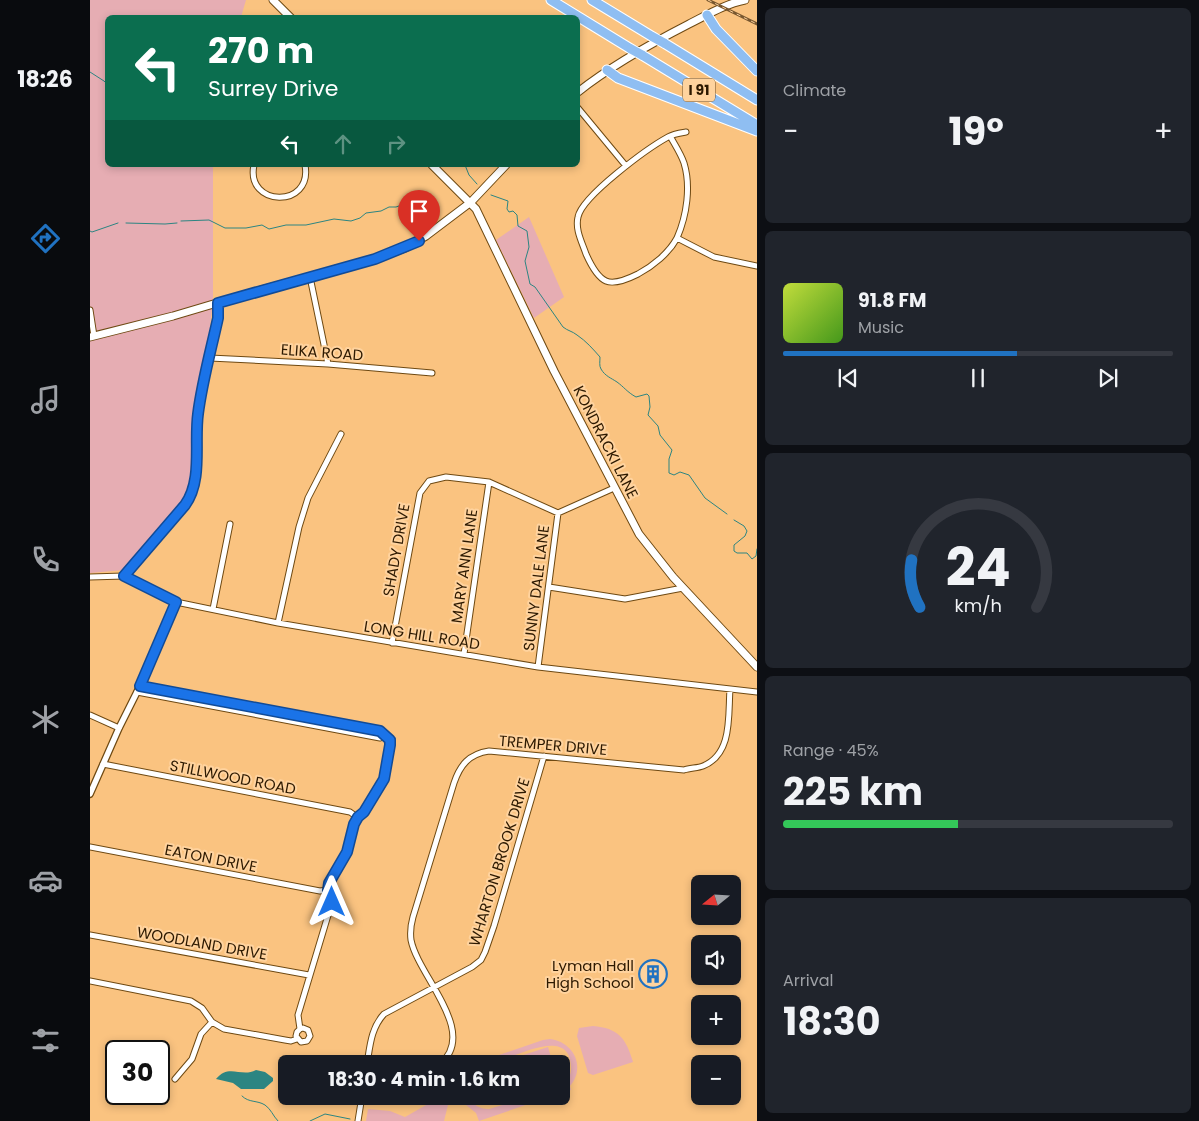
<!DOCTYPE html>
<meta charset="utf-8">
<style>
:root{--surface:#171b24;--page:#20242c;--text:#f1f3f6;--muted:#9ea1a6;--line:#363941;--accent:#2072c1}
body{margin:0;font-family:Poppins,sans-serif;background:var(--page);color:var(--text);height:100vh;display:flex;flex-direction:column;font-size:19px;white-space:nowrap}
*{box-sizing:border-box;margin:0}
p{font-size:16px;color:var(--muted)}
.icon{flex:none;width:28px;height:28px;fill:none;stroke:currentColor;stroke-width:2;stroke-linecap:round;stroke-linejoin:round}
.map{position:relative;flex:1;overflow:hidden}
.drawer{display:flex;flex-direction:column;gap:8px;padding:8px;background:#0d0f14;width:442px}
.drawer>*{flex:none}
.guide{position:absolute;left:15px;top:15px;width:475px;height:152px;border-radius:8px;box-shadow:0 2px 8px #0003;background:#0b6e4f;color:#fff;overflow:hidden}
.needle{width:32px;rotate:252deg}
.fabs{position:absolute;left:601px;top:875px;display:grid;gap:10px}
.fabs a{display:grid;place-items:center;width:50px;height:50px;border-radius:8px;background:var(--surface);box-shadow:0 2px 8px #0003;font-size:25px}
.speed{position:absolute;left:15px;top:1040px;display:flex;gap:10px;font-size:25px;font-weight:700;text-align:center}
.speed>*{display:grid;place-content:center;width:65px;height:65px;border-radius:50%;background:var(--surface);box-shadow:0 2px 8px #0003;line-height:1}
.speed .limit{border:2px solid #111;border-radius:8px;background:#fff;color:#111}
.pin{position:absolute;display:grid;place-items:center;width:42px;height:42px;color:#fff;margin:-51px -21px;border-radius:50% 50% 50% 0;rotate:-45deg;box-shadow:0 0 5px #0007}
.pin .icon{rotate:45deg}
.me{position:absolute;width:55px;margin:-28px;rotate:0deg;stroke-linejoin:round;filter:drop-shadow(0 0 4px #0008)}
.turn{display:flex;align-items:center;gap:18px;height:105px;padding:0 20px;font-size:22px}
.turn .icon{width:65px;height:65px;stroke-width:2.5}
.turn b{display:block;font-size:35px;line-height:42px}
.lanes{display:flex;align-items:center;height:48px;padding:0 20px;background:#0003;justify-content:center;gap:25px;direction:ltr}
.lanes .off{opacity:.35}
.big{font-size:38px;font-weight:700;line-height:1.1}
.drawer .card{flex:1;display:flex;flex-direction:column;justify-content:center;gap:8px;min-width:0;padding:0 18px;border-radius:8px;background:var(--page)}
.drawer .dial{align-items:center;gap:0}
.dial svg{height:130px;overflow:visible;fill:none;stroke:var(--line);stroke-width:7;stroke-linecap:round;text-anchor:middle}
.dial text{fill:var(--text);stroke:none}
.song{display:flex;align-items:center;gap:15px}
.cover{width:60px;height:60px;border-radius:8px;background:linear-gradient(135deg,hsl(70 70% 55%),hsl(100 70% 35%))}
.played{height:5px;border-radius:2px;background:linear-gradient(90deg,var(--accent) 60%,var(--line) 60%)}
.keys{display:flex;justify-content:space-around;direction:ltr}
.heat{display:flex;justify-content:space-between;align-items:center;font-size:28px;direction:ltr}
.charge{height:8px;border-radius:4px;background:linear-gradient(90deg,#34c759 45%,var(--line) 0)}
.trip{position:absolute;left:188px;top:1055px;width:292px;height:50px;border-radius:8px;background:var(--surface);box-shadow:0 2px 8px #0003;font-weight:700;line-height:50px;text-align:center}
main{display:flex;flex:1;min-height:0}
.tabs{display:flex;flex-direction:column;width:90px;justify-content:space-around;align-items:center;background:#090b0e;color:var(--muted)}
.tabs .icon{width:35px;height:35px}
.tabs .current{color:var(--accent)}
.tabs b{font-size:22px;color:var(--text)}
.map>svg:first-child{display:block}
.green{fill:#e6adb3}
.water{fill:#2c8582}
.lines{fill:none;stroke-linecap:round;stroke-linejoin:round}
.stream{stroke:#2c8582;stroke-width:1}
.minor-casing{stroke:#6e4912;stroke-width:7}
.tertiary-casing{stroke:#6e4912;stroke-width:8}
.secondary-casing{stroke:#6e4912;stroke-width:9}
.motorway-casing{stroke:#fff;stroke-width:11}
.minor{stroke:#fff;stroke-width:5}
.tertiary{stroke:#fff;stroke-width:5.5}
.secondary{stroke:#fff;stroke-width:7}
.motorway{stroke:#8fbef2;stroke-width:9}
.rail-casing{stroke:#78572f;stroke-width:3}
.rail{stroke:#ffd39e;stroke-width:1;stroke-dasharray:4;stroke-linecap:butt}
.motorway-bridge-casing{stroke:#fff;stroke-width:11;stroke-linecap:butt}
.motorway-bridge{stroke:#8fbef2;stroke-width:9}
.route-casing{stroke:#114b97;stroke-width:12}
.route{stroke:#1a73e8;stroke-width:9}
.labels{text-anchor:middle;dominant-baseline:central;stroke-width:4;stroke-linejoin:round;paint-order:stroke}
.shield{fill:#ffd39e;stroke:#6c512f;stroke-width:1}
.shield-label{font-size:14px;font-weight:bold;fill:#2d1900}
.street-label{font-size:15px;fill:#2d1900;stroke:#ffd39e}
.poi-label{font-size:15px;fill:#2d1900;stroke:#ffd39e;text-anchor:end}
</style>
<main>
<nav class="tabs">
<b>18:26</b>
<svg class="icon current" aria-label="directions" viewBox="0 0 24 24"><path d="M12 3l9 9-9 9-9-9zM9 14v-3h6M13 9l2 2-2 2"/></svg>
<svg class="icon" aria-label="music" viewBox="0 0 24 24"><path d="M9 18V5l10-2v13"/><circle cx="6" cy="18" r="3"/><circle cx="16" cy="16" r="3"/></svg>
<svg class="icon" aria-label="phone" viewBox="0 0 24 24"><path d="M5 4h4l2 5-3 2q2 4 5 5l2-3 5 2v4C11 20 4 13 5 4z"/></svg>
<svg class="icon" aria-label="climate" viewBox="0 0 24 24"><path d="M12 3v18M4 7l16 10M4 17L20 7"/></svg>
<svg class="icon" aria-label="car" viewBox="0 0 24 24"><path d="M5 17H2v-5l4-1 3-4h7l3 4 3 1v5h-3M9 17h6M6 11h13"/><circle cx="7" cy="17" r="2"/><circle cx="17" cy="17" r="2"/></svg>
<svg class="icon" aria-label="filters" viewBox="0 0 24 24"><path d="M4 7h16M4 17h16"/><circle cx="9" cy="7" r="2"/><circle cx="15" cy="17" r="2"/></svg>
</nav>
<div class="map">
<svg width="667" height="1121" viewBox="0 0 667 1121">
<rect width="100%" height="100%" fill="#fac380"/>
<path class="green" d="M0 0H156L151 17 18 18V165H123V299L119 336 104 406 101 479 97 493 89 508 34 570 0 573Z
M439 217 474 297 444 318 406 240Z
M503 1026C528 1028 536 1038 543 1062L503 1075 498 1073 487 1036 489 1028Z
M460 1039C484 1042 496 1067 480 1086L481 1090 471 1093V1086C478 1081 482 1074 481 1066 479 1023 419 1061 399 1064 394 1064 388 1064 383 1064L453 1040Z
M458 1047 463 1064H406Z
M346 1096H355L359 1101 354 1121H276L278 1109 300 1111 315 1117 338 1104Z
M372 1096H378C383 1105 389 1109 399 1109L442 1096H462L389 1121 386 1113 376 1105Z"/>
<path class="water" d="M166 1070 175 1072 183 1078V1081L174 1089H151L143 1083 126 1079C139 1063 151 1078 166 1070Z"/>
<g class="lines">
<path class="stream" d="M0 72 14 81 18 85
M375 165 379 175 387 184
M401 195 418 201 417 209 419 212 423 211 427 215 428 226 437 231 439 247 435 261 440 284 445 287 473 327C478 331 482 331 487 335 496 341 503 349 510 357 510 361 509 366 511 369 515 376 521 378 527 382 534 387 537 392 546 397L557 394 559 396 560 407 558 415 568 426 570 435 582 450 579 459V473L584 475 590 472 599 475 615 498 637 514
M91 221 119 220 135 228H156L172 225 179 229 196 225H216L244 219 261 221 270 218 276 213 291 211 299 207H306L326 200
M36 223 75 224 87 223
M0 231 2 232 28 223
M644 520 654 526 657 531 655 536 644 545V551L647 553H657L662 559 666 556 667 549
M152 1096C159 1103 167 1100 175 1105 181 1109 183 1116 188 1121
M220 1121 235 1114 260 1119"/>
<defs>
<path id="minor" d="M488 108 536 166
M580 136C585 145 591 154 594 163 601 186 597 215 587 238 579 253 563 266 548 274 540 278 525 285 516 281 507 277 500 263 496 254 492 242 485 230 488 217 492 196 558 148 578 137 583 134 590 133 596 132
M164 165C155 207 223 209 215 165
M587 238 624 257 667 266
M220 277 238 364
M0 310 4 336
M120 358 238 364 342 373
M0 577 34 576
M459 587 535 599 593 588
M86 602 188 623 448 667 667 692
M123 609 140 524
M188 623 209 527 218 498 251 434
M302 643 330 493 339 481 356 477 399 482 468 513 524 488
M374 654 399 482
M448 667 468 513
M50 686 290 731 300 740 301 745 294 779 274 812 267 817 264 823 257 852 239 883 237 890 242 902 208 1015 210 1029 207 1032 206 1036 211 1042 217 1041 220 1036 218 1030 213 1028 210 1029
M47 692 290 738 295 735
M0 715 29 728
M13 764 260 812 267 817
M0 847 230 891 237 890
M0 935 219 975
M0 981 101 1001 112 1008 122 1022 134 1029 195 1040 201 1041 207 1039
M277 1064C280 1046 281 1028 294 1014L382 967 391 960 395 952 404 926 454 756
M350 1064C389 1032 328 976 321 940 320 932 321 924 323 917L364 783C370 765 379 754 399 751L594 770C600 768 608 768 613 766 643 754 638 715 640 689
M85 1079 102 1059 111 1034 122 1022
M268 1121 272 1096"/>
<path id="tertiary" d="M0 794 29 728 47 692 86 602 34 576 95 505C112 479 104 443 108 414 112 382 121 350 128 319L129 303"/>
<path id="secondary" d="M183 0 201 18
M488 92C522 65 560 44 599 24 617 15 635 4 655 0
M342 165 386 209 464 371 549 534 583 577 667 667
M0 337 83 316 167 291 285 259 315 248 336 236 381 202 416 165"/>
<path id="motorway" d="M461 0 541 49
M502 0 563 37
M617 15 626 29 667 71
M574 43 667 100
M552 55 667 125
M517 70 528 78 667 131"/>
</defs>
<use href="#minor" class="minor-casing"/>
<use href="#tertiary" class="tertiary-casing"/>
<use href="#secondary" class="secondary-casing"/>
<use href="#motorway" class="motorway-casing"/>
<use href="#minor" class="minor"/>
<use href="#tertiary" class="tertiary"/>
<use href="#secondary" class="secondary"/>
<use href="#motorway" class="motorway"/>
<defs>
<path id="rail" d="M618 0 667 24"/>
</defs>
<use href="#rail" class="rail-casing"/>
<use href="#rail" class="rail"/>
<defs>
<path id="motorway-bridge" d="M563 37 574 43
M541 49 552 55"/>
</defs>
<use href="#motorway-bridge" class="motorway-bridge-casing"/>
<use href="#motorway-bridge" class="motorway-bridge"/>
</g>
<g class="lines">
<defs>
<path id="route" d="M242 902 238 890 239 883 257 852 264 824 268 817 274 812 294 779 300 745V740L290 731 50 686 86 602 34 576 95 505C113 480 104 443 108 414 112 382 121 350 128 318V303L285 259 329 241"/>
</defs>
<use href="#route" class="route-casing"/>
<use href="#route" class="route"/>
</g>
<defs>
<symbol id="building-ring" viewBox="-11 -11 22 22"><circle r="9.5" fill="#ffd39e" stroke="#2072c1" stroke-width="1.5"/><path d="M-4-6H4V6H1V3H-1V6H-4ZM-2.5-4.3h1.7v1.8h-1.7ZM.8-4.3h1.7v1.8H.8ZM-2.5-1h1.7V.8h-1.7ZM.8-1h1.7V.8H.8Z" fill="#2072c1"/></symbol>
</defs>
<g fill-rule="evenodd">
<use href="#building-ring" x="547" y="958" width="32" height="32"/>
</g>
<g class="labels">
<rect class="shield" x="593" y="78.5" width="32" height="23" rx="4"/>
<g class="shield-label">
<text x="609" y="90">I 91</text>
</g>
<g class="street-label">
<text transform="translate(232 352) rotate(4)">ELIKA ROAD</text>
<text transform="translate(516 442) rotate(63)">KONDRACKI LANE</text>
<text transform="translate(306 550) rotate(-80)">SHADY DRIVE</text>
<text transform="translate(374 566) rotate(-82)">MARY ANN LANE</text>
<text transform="translate(446 588) rotate(-83)">SUNNY DALE LANE</text>
<text transform="translate(332 635) rotate(9)">LONG HILL ROAD</text>
<text transform="translate(463 745) rotate(5)">TREMPER DRIVE</text>
<text transform="translate(143 777) rotate(11)">STILLWOOD ROAD</text>
<text transform="translate(121 858) rotate(11)">EATON DRIVE</text>
<text transform="translate(409 862) rotate(-73)">WHARTON BROOK DRIVE</text>
<text transform="translate(112 943) rotate(10)">WOODLAND DRIVE</text>
</g>
<g class="poi-label">
<text x="544" y="965">Lyman Hall<tspan x="544" dy="17">High School</tspan></text>
</g>
</g>
</svg>
<div class="fabs">
<a><svg class="needle" viewBox="-14 -14 28 28"><path d="M0-13l5 13h-10z" fill="#e53935"/><path d="M0 13l5-13h-10z" fill="#9ea1a6"/></svg></a>
<a><svg class="icon" aria-label="sound" viewBox="0 0 24 24"><path d="M4 9h4l5-4v14l-5-4H4zM17 9q2 3 0 6"/></svg></a>
<a>+</a>
<a>−</a>
</div>
<div class="speed"><div class="limit">30</div></div>
<div class="pin" style="left:329px;top:241px;background:#d93025"><svg class="icon" aria-label="arrive" viewBox="0 0 24 24"><path d="M6 21V4h12l-3 4 3 4H6"/></svg></div>
<svg class="me" style="left:242px;top:902px" viewBox="-20 -20 40 40"><path d="M0-17L14 15 0 8-14 15z" fill="#1a73e8" stroke="#fff" stroke-width="4"/></svg>
<div class="trip">18:30 · 4 min · 1.6 km</div>
<div class="guide">
<div class="turn"><svg class="icon" aria-label="left" viewBox="0 0 24 24"><path d="M17 20v-9H6M10 6l-5 5 5 5"/></svg><div><b>270 m</b>Surrey Drive</div></div>
<div class="lanes"><svg class="icon" aria-label="left" viewBox="0 0 24 24"><path d="M17 20v-9H6M10 6l-5 5 5 5"/></svg><svg class="icon off" aria-label="ahead" viewBox="0 0 24 24"><path d="M12 20V5M6 11l6-6 6 6"/></svg><svg class="icon off" aria-label="right" viewBox="0 0 24 24"><path d="M7 20v-9h11M14 6l5 5-5 5"/></svg></div>
</div>
</div>
<section class="drawer">
<div class="card"><p>Climate</p>
<div class="heat"><a>−</a><b class="big">19°</b><a>+</a></div>
</div>
<div class="card">
<div class="song"><i class="cover"></i><div><b>91.8 FM</b><p>Music</p></div></div>
<div class="played"></div>
<div class="keys"><svg class="icon" aria-label="previous" viewBox="0 0 24 24"><path d="M18 5L8 12l10 7zM5 5v14"/></svg><svg class="icon" aria-label="pause" viewBox="0 0 24 24"><path d="M8 5v14M16 5v14"/></svg><svg class="icon" aria-label="next" viewBox="0 0 24 24"><path d="M6 5l10 7-10 7zM19 5v14"/></svg></div>
</div>
<div class="card dial"><svg viewBox="0 0 100 80">
<path d="M14 69A42 42 0 1 1 86 69"/>
<path d="M14 69A42 42 0 0 1 9 40" stroke="#2072c1"/>
<text x="50" y="56" font-size="32" font-weight="700">24</text>
<text x="50" y="72" font-size="11">km/h</text>
</svg></div>
<div class="card"><p>Range · 45%</p><b class="big">225 km</b><div class="charge"></div></div>
<div class="card"><p>Arrival</p><b class="big">18:30</b></div>
</section>
</main>
